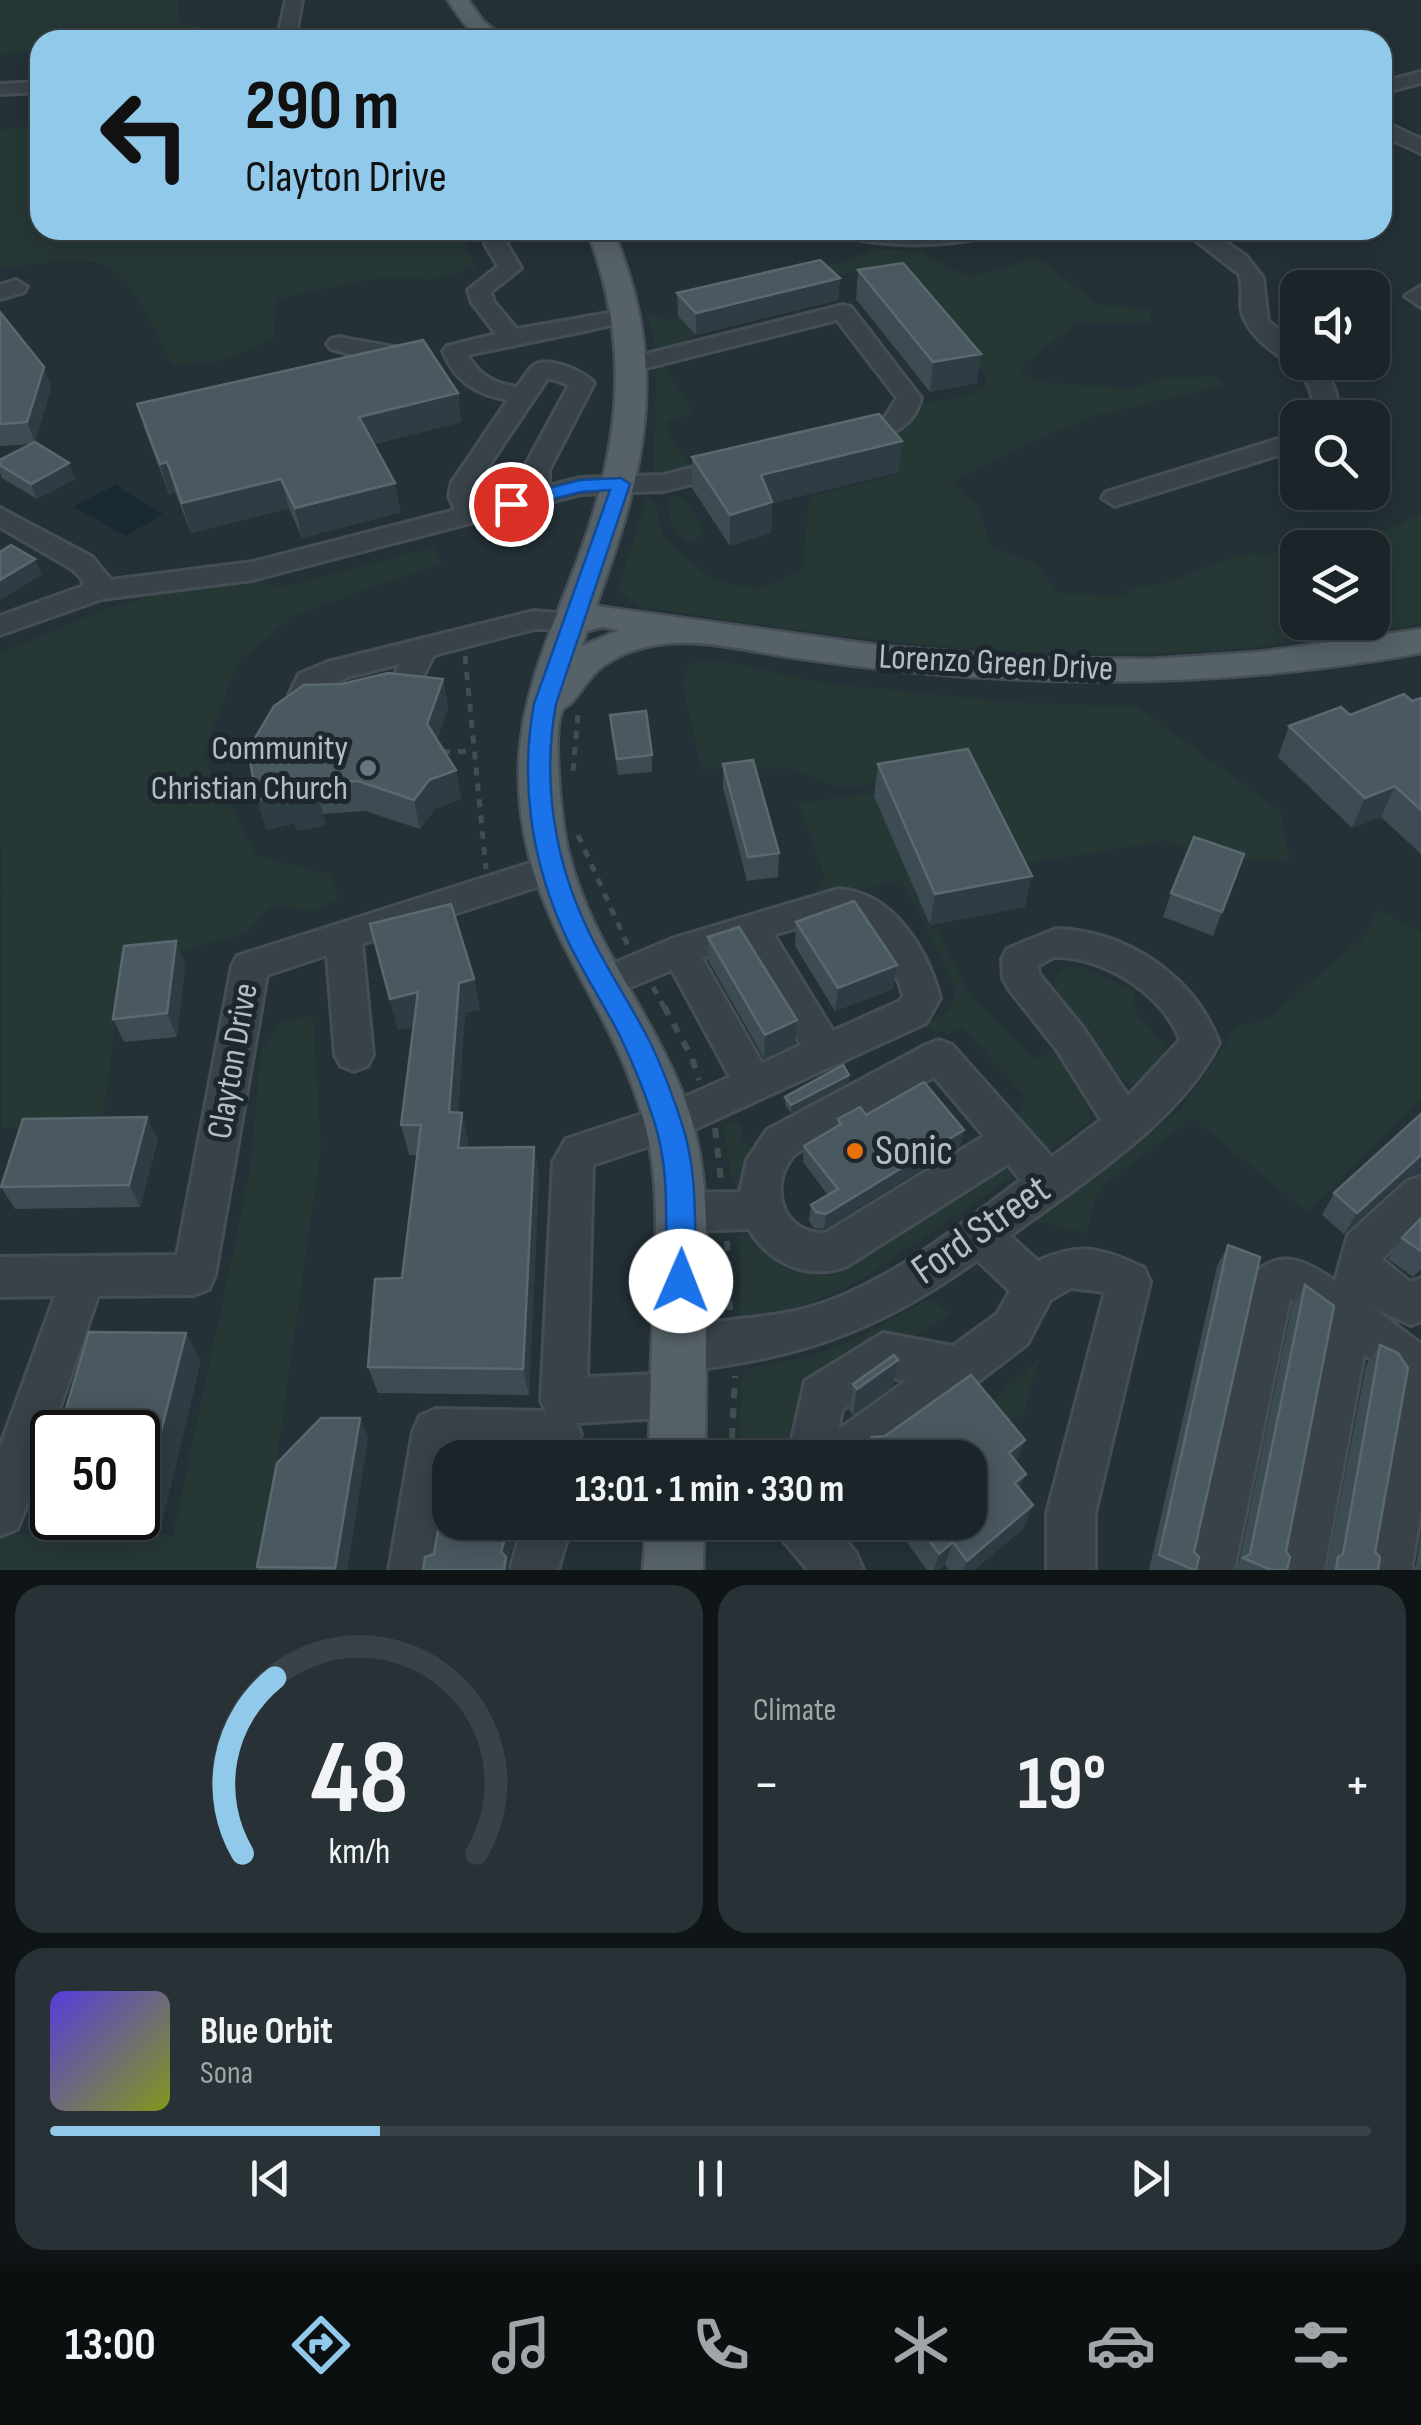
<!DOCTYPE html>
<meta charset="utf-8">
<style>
:root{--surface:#1b2529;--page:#283135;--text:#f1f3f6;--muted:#a0a5a8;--line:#394246;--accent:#91c9eb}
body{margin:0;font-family:"Sofia Sans Condensed",sans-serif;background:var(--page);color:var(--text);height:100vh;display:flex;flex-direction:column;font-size:38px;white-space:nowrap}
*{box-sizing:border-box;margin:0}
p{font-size:32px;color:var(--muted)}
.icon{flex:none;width:55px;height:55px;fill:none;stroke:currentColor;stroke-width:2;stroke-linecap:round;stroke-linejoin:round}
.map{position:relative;height:1570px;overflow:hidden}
.side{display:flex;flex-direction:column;gap:15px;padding:15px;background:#0f1417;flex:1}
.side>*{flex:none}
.guide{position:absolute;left:30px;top:30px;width:1362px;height:210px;border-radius:30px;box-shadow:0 5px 25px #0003,0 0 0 2px var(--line);background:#91c9eb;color:#111;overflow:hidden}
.buttons{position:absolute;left:1280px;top:270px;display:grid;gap:20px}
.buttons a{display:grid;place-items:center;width:110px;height:110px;border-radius:20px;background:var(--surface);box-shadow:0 5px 25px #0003,0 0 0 2px var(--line);font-size:50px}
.speed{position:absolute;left:30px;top:1410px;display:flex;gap:20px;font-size:50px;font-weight:700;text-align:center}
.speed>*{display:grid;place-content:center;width:130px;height:130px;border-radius:50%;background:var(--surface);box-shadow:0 5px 25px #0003,0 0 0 2px var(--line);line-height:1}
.speed .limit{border:5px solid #111;border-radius:15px;background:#fff;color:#111}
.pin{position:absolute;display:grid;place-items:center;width:85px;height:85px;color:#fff;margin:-42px;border:5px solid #fff;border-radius:50%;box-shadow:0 2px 10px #0007}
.me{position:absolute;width:110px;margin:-55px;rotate:1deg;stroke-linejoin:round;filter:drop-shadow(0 0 8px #0008)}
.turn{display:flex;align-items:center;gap:35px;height:210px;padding:0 50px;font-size:45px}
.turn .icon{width:130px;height:130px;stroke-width:2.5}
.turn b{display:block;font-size:70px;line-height:85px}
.big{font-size:75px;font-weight:700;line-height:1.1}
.side .card{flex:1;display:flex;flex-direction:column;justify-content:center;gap:15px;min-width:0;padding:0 35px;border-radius:30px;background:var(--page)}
.side .dial{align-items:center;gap:0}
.dial svg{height:260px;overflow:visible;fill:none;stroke:var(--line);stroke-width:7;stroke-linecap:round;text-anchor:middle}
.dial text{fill:var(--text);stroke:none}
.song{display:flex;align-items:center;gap:30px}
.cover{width:120px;height:120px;border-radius:15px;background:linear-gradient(135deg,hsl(250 70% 55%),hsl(70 70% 35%))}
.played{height:10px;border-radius:5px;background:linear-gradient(90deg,var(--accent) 25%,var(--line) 25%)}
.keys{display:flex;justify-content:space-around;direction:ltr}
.heat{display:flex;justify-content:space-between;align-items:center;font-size:55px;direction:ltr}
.side .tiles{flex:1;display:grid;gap:15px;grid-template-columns:1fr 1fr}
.card:last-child{grid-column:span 2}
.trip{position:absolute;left:432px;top:1440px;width:555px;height:100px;border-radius:30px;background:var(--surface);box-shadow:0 5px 25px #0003,0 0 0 2px var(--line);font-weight:700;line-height:100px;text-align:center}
.menu{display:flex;height:160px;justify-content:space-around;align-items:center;background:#0b0f10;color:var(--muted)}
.menu .icon{width:70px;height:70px}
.menu .current{color:var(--accent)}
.menu b{font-size:45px;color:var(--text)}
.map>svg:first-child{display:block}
.green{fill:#263836}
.water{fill:#192a33}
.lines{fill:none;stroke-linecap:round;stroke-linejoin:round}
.minor-casing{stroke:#444e54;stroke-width:6}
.major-casing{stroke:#444e54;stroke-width:5}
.path-far1{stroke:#3f514e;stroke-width:5;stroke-dasharray:8 8;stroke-linecap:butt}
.path{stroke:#3f514e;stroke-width:6;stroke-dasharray:10 10;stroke-linecap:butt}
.minor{fill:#384248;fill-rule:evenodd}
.major{fill:#566268;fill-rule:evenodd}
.wall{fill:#3d4c53}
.shaded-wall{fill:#2e3c43}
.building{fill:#4a5860;stroke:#5a686f;stroke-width:2.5}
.route{fill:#1a73e8;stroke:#114b97;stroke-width:2.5}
.worship-dot{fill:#6b7280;stroke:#1d272d;stroke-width:4}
.food-dot{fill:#e8710a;stroke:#1d272d;stroke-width:4}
.labels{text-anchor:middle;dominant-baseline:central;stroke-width:10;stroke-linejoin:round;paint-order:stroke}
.street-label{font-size:35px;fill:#b3bdc4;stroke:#1d272d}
.poi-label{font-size:35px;fill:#b3bdc4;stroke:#1d272d;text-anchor:end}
.near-poi-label{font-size:42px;fill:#b3bdc4;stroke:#1d272d;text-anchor:start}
.near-street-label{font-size:42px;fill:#b3bdc4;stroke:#1d272d}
</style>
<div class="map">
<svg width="1421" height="1570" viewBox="0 0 1421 1570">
<rect width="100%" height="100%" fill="#243137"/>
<path class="green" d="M0 0H178V21L207 29 197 38 175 40H40V51L0 55Z
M38 123 40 230H494L463 237 476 268 433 279 377 278 277 299 274 337 223 361 172 365C154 332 138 280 101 264 82 256 22 266 0 269V131Z
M871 249 921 251 969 278 1037 258 1097 304 1150 310 1149 323H1077L1019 368 1033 381 1133 389 1163 378 1217 377 1225 385 1091 417 1018 448 951 483 979 508 990 547 1036 564 1057 593 1129 597 1122 590 1168 582 1235 556 1297 552 1298 622H1372V548L1326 547 1395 526 1421 514V623C1385 633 1346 635 1308 641 1079 672 863 642 637 606L618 589 647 497 653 498 664 538 708 577 732 585 761 588 803 569 809 497 901 473 876 442 907 428 917 405 976 393 985 387 986 375C960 343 917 284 876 274 860 271 844 273 828 275L819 265 847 263Z
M647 312 671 320 680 318 696 335 690 337 694 341 656 351Z
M663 364 694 414 668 421 667 431 691 467 653 475 657 366Z
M676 495 687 502 703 529 695 542 684 540 671 522 667 497Z
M433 547 443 563 295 615 238 662 203 755 257 856 329 874 340 898 315 911 271 906 245 934 123 966 101 1131 2 1128 0 653 109 608 157 594 254 580 281 588Z
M723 661 824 683 1011 702 1137 707 1280 811 1290 861 1221 859 1165 841 1035 862 1002 860 890 780 843 789 794 769H701L682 680 692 662Z
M873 793 930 925 938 932 970 996 1035 1059 1055 1049 1090 1110 1088 1123 1051 1150 1045 1151 1015 1120 1025 1096 962 1027 946 1036 942 1031 937 1035 927 1023 949 1011 956 989 901 880 812 900 825 878 798 804Z
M1377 909 1421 932V1098L1308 1212 1192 1118 1105 1184 1096 1197 1086 1233 1034 1221 1182 1109 1237 1026 1268 1019 1365 936Z
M1079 966 1132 989 1137 1014 1163 1043 1164 1057 1142 1082 1130 1084 1118 1077 1057 995 1054 976 1064 968Z
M313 1016 321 1149 261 1570H0V1535H173L249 1177 261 1050 280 1023Z
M733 1120 743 1127 740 1140 757 1151 743 1159 745 1178 737 1191C726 1169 730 1149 723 1125Z
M1010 1164 1018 1173 857 1282 806 1305 740 1318V1233L755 1239 806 1274 831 1276Z
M930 1298 951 1314 901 1345 796 1457 738 1458 743 1370 808 1357 855 1340Z
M1039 1359 1024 1414 987 1430 976 1416Z"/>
<path class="water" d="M116 484 121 489 163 514 126 536 74 507Z"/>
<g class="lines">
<defs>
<path id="minor" d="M286 0H302L295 40H277Z
M1421 72V83L1382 93V82Z
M40 82V92L0 94V84Z
M1382 121 1421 139V153L1382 135Z
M831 230H1000L996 234C942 248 889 248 835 234Z
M1182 230H1208L1246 256 1263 278 1268 321 1298 346V362H1318C1333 379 1339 395 1338 418H1313C1318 358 1266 363 1245 320 1237 305 1245 290 1239 274Z
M496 238 504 239 521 268 491 292 494 302 517 329 625 310 636 317C630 324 492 349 468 355 478 376 496 384 517 387 522 381 527 371 533 366 547 355 584 371 594 383L549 470V486L580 478 663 475 735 457 748 465 744 471 663 491 581 494 252 580 102 599 0 635V616L83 586 82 579 72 569 0 527V508L92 557 111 580 252 562 455 510 449 496 452 482 508 400C476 394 455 382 443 351L447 346 496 334 472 303 468 290 498 266 485 244ZM548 378 569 385 523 470 522 493 479 504 475 496 478 482Z
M16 280 27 287 24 292 0 299V285Z
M1421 286V307L1405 296Z
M843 305 851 307 921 398C912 434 878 439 846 447L833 439 837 434 885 417 897 398 837 320 630 372 618 365 622 360Z
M339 337C355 341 416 349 423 355 402 375 356 355 331 349L327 344 331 339Z
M1298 433V449L1115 506 1102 498 1106 492Z
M534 611 582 615 587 622 582 629H534L434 655 416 690C383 699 310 731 289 695L299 674 328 662ZM400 664 394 676 321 691 348 677Z
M552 856 564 860 569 869 564 878 362 944 373 1055 367 1066 354 1071 341 1066 335 1055 327 955 267 975 215 1275 209 1289 194 1295 98 1296 24 1512 17 1529 0 1536V1447L55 1296 0 1297V1257L177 1255 232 966 237 956Z
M838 889C892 892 927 948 940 998L926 1023 682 1135 593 1165 587 1377 678 1373 694 1379 700 1395 694 1411 678 1417 576 1423 581 1434 574 1450 558 1457 450 1458V1489L437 1570H389L413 1432 420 1416 436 1409 546 1411 541 1401 553 1162 566 1139 660 1108 730 1077 672 970 604 998 591 993 586 983 591 973 674 938ZM838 915C871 918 896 967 903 996L900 1001 833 1031 774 935ZM743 945 801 1045 762 1063 702 958Z
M1056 929C1127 931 1194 976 1219 1043 1180 1122 1080 1184 1010 1236L1038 1261C1082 1241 1102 1249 1144 1268L1150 1282 1095 1513V1570H1047V1513L1105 1292 1071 1288 1050 1300 1027 1344 878 1458H788L805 1381 883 1333 953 1346 997 1314 1010 1291 977 1260C881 1330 796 1360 679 1371L663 1365 657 1350 663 1335C708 1317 762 1321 808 1308 887 1285 956 1228 1021 1180L1008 1164 847 1266C809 1281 770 1264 749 1229L682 1231 667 1225 661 1212 667 1199 682 1193 740 1192 747 1160 767 1130 926 1045 939 1040 952 1045 1052 1157 1101 1120 1057 1050 1008 988 1003 978 1002 959 1007 949ZM1054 957C1102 956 1163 993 1180 1040L1128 1096 1083 1028 1039 974 1038 966ZM934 1077 984 1136 825 1233C781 1234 767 1184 795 1154ZM888 1377 906 1381 838 1430 842 1410Z
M1421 1176V1221L1382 1259 1410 1282 1421 1278V1321L1411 1325 1373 1308 1421 1344V1511L1411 1570H1363L1397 1387 1386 1370 1364 1354 1324 1570H1276L1326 1326 1290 1299 1234 1570H1186L1253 1275C1281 1247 1308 1262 1335 1281L1348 1235 1407 1181Z
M524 1522H572L558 1570H510Z
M775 1522H830L856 1553 863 1570H808L782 1539Z"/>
<path id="major" d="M448 0H468L483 21 507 40C471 40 467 28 448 0Z
M587 230H613C671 370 645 470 596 606L891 647 1042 658 1151 659 1260 652 1421 629V653C1212 691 1006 689 796 658 732 649 668 627 609 662 590 674 584 689 570 704 568 706 565 706 563 709 551 729 562 825 568 850 589 941 653 1013 685 1100 709 1164 707 1231 706 1298 706 1351 706 1404 705 1458H649C650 1404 651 1351 654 1298 656 1241 660 1182 645 1125 610 991 515 918 519 764 521 700 546 642 569 583 617 460 636 357 587 230ZM602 627 619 630 582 646 587 631Z
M646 1522H704L703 1570H643Z"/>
</defs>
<use href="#minor" class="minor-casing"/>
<use href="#major" class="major-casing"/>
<path class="path-far1" d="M465 656 486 869
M442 752 474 751
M573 771 578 713
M578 835 629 948
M653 987 665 1009"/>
<path class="path" d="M664 1006 692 1058 699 1080
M715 1128 721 1181
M727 1241 730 1310
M731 1458 735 1376"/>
<use href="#minor" class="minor"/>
<use href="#major" class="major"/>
</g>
<path class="wall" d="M858 270 977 383 930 392 856 299Z
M840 278 838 300 696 335 678 316 677 293Z
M0 312 44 367 51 388 35 443 75 479 37 499 2 478 0 473V460L32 444 0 446Z
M458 393 461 422 374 444 401 512 302 538 289 508 191 533 175 492 169 494 146 433 137 404Z
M692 457 899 472 772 503 771 533 730 546 692 488Z
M443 679 448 708 437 740 456 770 461 799 435 809 420 829 365 811 323 814 326 825 297 831 295 823 266 830 304 685Z
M1421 698V854L1381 817 1352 828 1278 757 1289 726 1350 715Z
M610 715 652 755V772L618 775 611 731Z
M723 764 779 853 778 877 747 881 723 788Z
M878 764 1025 907 930 925 874 796Z
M1244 854 1213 936 1163 917 1171 893Z
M796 922 897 965 893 989 835 1011 795 946Z
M370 924 474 979 480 1010 465 1013 458 1113H462L468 1142V1148L534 1147 539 1176 529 1395 378 1393 368 1367 402 1278 418 1155H409L401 1125 414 1026 398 1030Z
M708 937 797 1020 795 1044 764 1058 708 960Z
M176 941 185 965 177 1037 124 1042 113 1019Z
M849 1075 848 1083 791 1113 785 1105V1097Z
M866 1115 964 1130 960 1146 824 1229 814 1228 809 1221 811 1205 828 1195 803 1162 804 1146 837 1127 838 1119Z
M158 1139 140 1207 15 1209 1 1187Z
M1404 1178 1344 1234 1322 1215 1334 1193Z
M1421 1218V1269L1413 1277 1388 1259 1402 1238Z
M1228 1245 1194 1552 1196 1570H1149L1217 1266Z
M1305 1285 1286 1552 1287 1570H1234L1239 1563 1292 1306Z
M1380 1345 1375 1552 1378 1570H1327L1366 1365Z
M201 1360 161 1526 59 1524 38 1501 52 1453V1518H138V1432Z
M853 1384 893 1386 853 1415 849 1410Z
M360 1418 368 1437 347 1570H258L257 1567Z
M885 1436 1017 1463 1024 1528 974 1570H949L945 1565 939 1570H927L905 1540 901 1543 886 1522H970L869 1455 872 1437Z
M1421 1533V1570H1411L1416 1565Z"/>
<path class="shaded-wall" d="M840 278 838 300 696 335V313Z
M981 354 977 383 930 392 933 362Z
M44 367 51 388 35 443 27 422Z
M458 393 461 422 365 446 359 417Z
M902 441 899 472 772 503 771 533 730 546V515L761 475Z
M167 462 175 492 169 494 160 464Z
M69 463 75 479 37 499 31 484Z
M281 479 289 508 191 533 182 503Z
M395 483 401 512 302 538 295 508Z
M35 559 42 575 0 600V580Z
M443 679 448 708 432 753 427 724Z
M456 770 461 799 435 809 420 829 414 800 429 780Z
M315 784 326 825 297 831 295 823 266 830 257 800Z
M1395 786 1381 817 1352 828 1365 798Z
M1032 876 1025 907 930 925 935 894Z
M176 941 185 965 177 1037 167 1013Z
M897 965 893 989 835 1011 838 988Z
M474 979 480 1010 465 1013 456 1142 449 1112 459 983Z
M418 992 425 1022 398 1030 390 999Z
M797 1020 795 1044 764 1058 765 1035Z
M849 1075 848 1083 791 1113V1105Z
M462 1113 468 1142 464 1177 458 1148Z
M147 1117 158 1139 140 1207 129 1185Z
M964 1130 960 1146 824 1229 826 1214Z
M534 1147 539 1176 529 1395 523 1369Z
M1421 1155V1174L1404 1178 1344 1234 1357 1213Z
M186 1333 201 1360 161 1526 143 1502Z
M898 1360 893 1386 853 1415 857 1389Z
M360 1418 368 1437 347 1570H336Z
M1025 1440 1016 1465 1009 1453Z
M523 1442 526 1458H520Z
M1026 1474 1016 1498 1015 1483Z
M1033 1505 1024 1528 974 1570H963L967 1561Z
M510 1522H518L516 1535 508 1564 510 1570H504L501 1552Z
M907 1522H910L905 1540 901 1543Z
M953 1542 945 1565 939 1570H934L939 1554Z"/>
<path class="building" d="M820 260 840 278 696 313 677 293Z
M903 263 981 354 933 362 858 270Z
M0 312 44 367 27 422 0 424Z
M423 340 458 393 359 417 395 483 295 508 281 479 182 503 167 462 160 464 137 404Z
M879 414 902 441 761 475 772 502 730 515 692 457Z
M35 442 69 463 31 484 0 465V460Z
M11 545 35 559 0 580V552Z
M388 673 443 679 427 724 456 770 429 780 414 800 358 781 315 784 318 796 288 802 287 794 257 800 248 750 274 706 304 685 342 684Z
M1404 694 1412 701 1421 698V810L1395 786 1365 798 1289 726 1341 707 1350 715Z
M646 711 652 755 617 759 610 715Z
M968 749 1032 876 935 894 878 764Z
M753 760 779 853 748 857 723 764Z
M1194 837 1244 854 1222 912 1171 893Z
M854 901 897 965 838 988 796 922Z
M451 904 474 979 459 983 449 1112 462 1113 458 1148 534 1147 523 1369 368 1367 375 1279 402 1278 421 1125H401L418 992 390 999 370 924Z
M739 927 797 1020 765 1035 708 937Z
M176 941 167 1013 113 1019 124 946Z
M843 1065 849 1075 791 1105 785 1097Z
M924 1082 964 1130 826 1214 816 1212 811 1205 838 1189 804 1146 841 1124 838 1119 860 1107 866 1115Z
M1421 1114V1155L1357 1213 1334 1193Z
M147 1117 129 1185 1 1187 23 1119Z
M1421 1218V1251L1402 1238Z
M1228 1245 1260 1257 1194 1552 1199 1557 1196 1570H1194L1159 1555Z
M1305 1285 1334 1306 1286 1552 1290 1557 1287 1570H1271L1243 1558 1250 1554Z
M89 1332 186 1333 143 1502H138V1432H59Z
M1380 1345 1398 1353 1408 1368 1375 1552 1380 1557 1378 1570H1336L1338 1557 1343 1554Z
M894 1355 898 1360 857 1389 853 1384Z
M971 1375 1025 1440 1009 1453 1026 1474 1015 1483 1033 1505 967 1561 953 1542 939 1554 916 1522H970V1458L867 1457 879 1447 872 1437 885 1436Z
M321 1418H360L335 1568 257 1567 277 1463Z
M523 1442 520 1458H450V1522H510L501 1552 506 1557 504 1570H423L425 1557 434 1554 448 1471V1443Z
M52 1453V1501H38Z"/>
<path class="route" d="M621 478 630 484 556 704C542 780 554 859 587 928 603 963 625 995 643 1029 659 1057 671 1091 681 1121 699 1172 694 1228 696 1281L691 1291 681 1295 670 1291 666 1281C665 1228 671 1172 654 1121 645 1093 633 1063 620 1036 602 1000 578 966 562 928 531 857 520 780 534 704L610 490 581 492 511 509 501 504 504 500 580 480Z"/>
<circle class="worship-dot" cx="368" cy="768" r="10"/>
<circle class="food-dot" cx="855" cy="1151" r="10"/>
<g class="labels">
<g class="street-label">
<text transform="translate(996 663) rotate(3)">Lorenzo Green Drive</text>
<text transform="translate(233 1061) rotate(-80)">Clayton Drive</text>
</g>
<g class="poi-label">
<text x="348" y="748">Community<tspan x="348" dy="40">Christian Church</tspan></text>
</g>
<g class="near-poi-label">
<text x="875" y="1151">Sonic</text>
</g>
<g class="near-street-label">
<text transform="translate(981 1230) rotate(-35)">Ford Street</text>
</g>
</g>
</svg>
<div class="buttons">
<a><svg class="icon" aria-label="sound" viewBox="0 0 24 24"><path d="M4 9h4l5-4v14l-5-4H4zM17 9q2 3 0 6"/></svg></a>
<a><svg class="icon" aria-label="search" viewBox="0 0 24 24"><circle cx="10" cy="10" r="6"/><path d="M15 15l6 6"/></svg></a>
<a><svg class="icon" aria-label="layers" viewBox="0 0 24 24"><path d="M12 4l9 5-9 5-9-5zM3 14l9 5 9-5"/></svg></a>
</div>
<div class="speed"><div class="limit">50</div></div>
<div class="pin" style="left:511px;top:504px;background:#d93025"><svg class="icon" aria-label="arrive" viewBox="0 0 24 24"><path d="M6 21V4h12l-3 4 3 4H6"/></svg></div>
<svg class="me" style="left:681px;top:1281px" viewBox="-20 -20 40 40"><circle r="19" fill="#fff"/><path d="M0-13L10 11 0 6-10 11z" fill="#1a73e8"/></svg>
<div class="trip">13:01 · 1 min · 330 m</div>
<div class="guide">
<div class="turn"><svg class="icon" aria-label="left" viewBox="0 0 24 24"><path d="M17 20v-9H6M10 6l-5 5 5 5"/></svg><div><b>290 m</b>Clayton Drive</div></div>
</div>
</div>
<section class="side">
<div class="tiles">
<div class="card dial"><svg viewBox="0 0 100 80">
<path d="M14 69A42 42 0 1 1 86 69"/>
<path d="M14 69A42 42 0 0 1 24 15" stroke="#91c9eb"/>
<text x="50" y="56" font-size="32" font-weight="700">48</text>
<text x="50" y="72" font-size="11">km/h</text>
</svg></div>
<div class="card"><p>Climate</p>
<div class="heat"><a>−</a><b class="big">19°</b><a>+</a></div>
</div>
<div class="card">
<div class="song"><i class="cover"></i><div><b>Blue Orbit</b><p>Sona</p></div></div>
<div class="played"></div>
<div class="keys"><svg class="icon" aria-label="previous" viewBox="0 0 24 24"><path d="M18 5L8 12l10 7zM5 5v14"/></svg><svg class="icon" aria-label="pause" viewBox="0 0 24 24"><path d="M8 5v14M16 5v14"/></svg><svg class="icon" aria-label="next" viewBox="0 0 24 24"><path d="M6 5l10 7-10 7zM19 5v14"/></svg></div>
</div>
</div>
</section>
<nav class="menu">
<b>13:00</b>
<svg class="icon current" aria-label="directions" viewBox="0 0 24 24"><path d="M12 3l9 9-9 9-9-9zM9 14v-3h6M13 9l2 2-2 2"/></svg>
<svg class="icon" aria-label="music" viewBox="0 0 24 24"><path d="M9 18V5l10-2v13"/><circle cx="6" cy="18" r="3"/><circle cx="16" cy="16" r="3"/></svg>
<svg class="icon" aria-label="phone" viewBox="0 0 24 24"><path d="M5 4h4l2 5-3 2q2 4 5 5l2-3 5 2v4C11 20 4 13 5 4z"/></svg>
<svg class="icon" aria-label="climate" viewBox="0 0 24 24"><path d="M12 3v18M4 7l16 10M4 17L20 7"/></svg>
<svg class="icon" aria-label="car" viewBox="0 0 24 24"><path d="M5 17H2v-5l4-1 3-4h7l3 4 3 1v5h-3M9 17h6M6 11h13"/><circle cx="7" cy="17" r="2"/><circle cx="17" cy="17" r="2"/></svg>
<svg class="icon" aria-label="filters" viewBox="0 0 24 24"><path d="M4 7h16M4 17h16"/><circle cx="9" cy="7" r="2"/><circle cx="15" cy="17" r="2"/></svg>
</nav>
